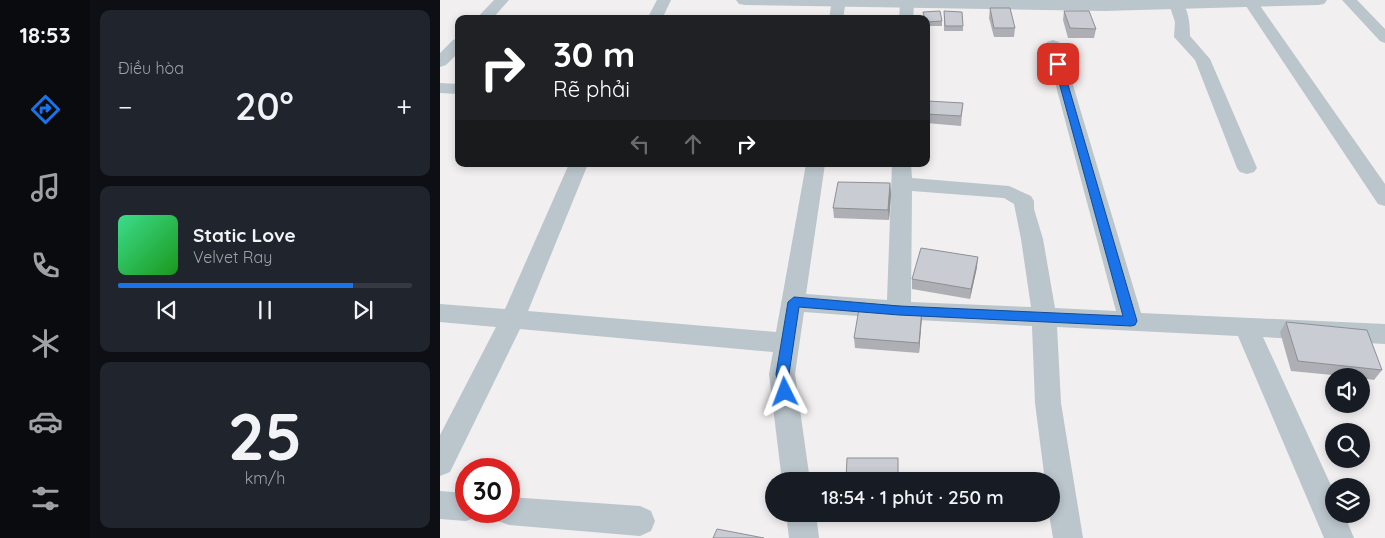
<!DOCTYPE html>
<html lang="vi">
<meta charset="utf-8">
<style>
:root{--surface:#171b24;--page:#20242c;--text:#f1f3f6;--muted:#9ea1a6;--line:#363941;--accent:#1a73e8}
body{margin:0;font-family:Quicksand,sans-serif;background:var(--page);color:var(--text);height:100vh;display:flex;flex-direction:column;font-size:19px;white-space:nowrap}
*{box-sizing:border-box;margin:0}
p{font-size:16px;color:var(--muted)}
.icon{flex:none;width:28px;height:28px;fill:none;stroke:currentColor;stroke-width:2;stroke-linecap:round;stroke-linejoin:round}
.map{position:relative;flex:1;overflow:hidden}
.sheet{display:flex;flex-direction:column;gap:10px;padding:10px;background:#0d0f14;width:350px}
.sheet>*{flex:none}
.top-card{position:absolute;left:15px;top:15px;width:475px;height:152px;border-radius:10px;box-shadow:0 2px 8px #0003;background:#202124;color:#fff;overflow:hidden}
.tools{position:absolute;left:885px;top:368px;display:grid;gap:10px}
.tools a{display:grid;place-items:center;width:45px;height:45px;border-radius:50%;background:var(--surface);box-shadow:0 2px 8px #0003;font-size:25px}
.speed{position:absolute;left:15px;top:458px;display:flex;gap:10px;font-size:25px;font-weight:700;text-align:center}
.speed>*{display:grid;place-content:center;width:65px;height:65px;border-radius:50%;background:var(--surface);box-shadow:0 2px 8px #0003;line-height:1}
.speed .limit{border:8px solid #d22;background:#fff;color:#111}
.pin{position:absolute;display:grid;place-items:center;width:42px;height:42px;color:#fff;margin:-21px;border-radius:10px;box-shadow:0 2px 8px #0006}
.me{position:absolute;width:55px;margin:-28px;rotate:357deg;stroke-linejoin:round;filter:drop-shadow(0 0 4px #0008)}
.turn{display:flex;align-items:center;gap:18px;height:105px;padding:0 15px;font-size:22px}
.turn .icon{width:65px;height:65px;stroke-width:2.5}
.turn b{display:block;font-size:35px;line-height:42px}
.lanes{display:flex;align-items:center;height:48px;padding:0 15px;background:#0003;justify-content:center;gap:25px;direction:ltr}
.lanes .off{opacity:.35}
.big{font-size:38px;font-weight:600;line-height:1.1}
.sheet .tile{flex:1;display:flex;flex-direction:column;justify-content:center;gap:8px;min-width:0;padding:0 18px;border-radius:10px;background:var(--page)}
.sheet .dial{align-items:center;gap:0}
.dial b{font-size:65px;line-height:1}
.song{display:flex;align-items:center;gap:15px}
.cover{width:60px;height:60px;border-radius:8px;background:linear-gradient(135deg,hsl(150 70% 55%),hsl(120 70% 35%))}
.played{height:5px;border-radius:2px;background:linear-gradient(90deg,var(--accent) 80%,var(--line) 80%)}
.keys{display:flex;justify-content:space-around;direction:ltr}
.heat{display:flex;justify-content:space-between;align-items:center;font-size:28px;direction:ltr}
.trip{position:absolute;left:325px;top:472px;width:295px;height:50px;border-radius:25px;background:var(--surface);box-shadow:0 2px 8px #0003;font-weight:600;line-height:50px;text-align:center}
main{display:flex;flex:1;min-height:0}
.menu{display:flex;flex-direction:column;width:90px;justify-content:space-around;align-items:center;background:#090b0e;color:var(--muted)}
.menu .icon{width:35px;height:35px}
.menu .selected{color:var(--accent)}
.menu b{font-size:22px;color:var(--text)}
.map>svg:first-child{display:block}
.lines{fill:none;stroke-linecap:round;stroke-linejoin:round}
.minor{fill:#bac5cc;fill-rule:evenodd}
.tertiary{fill:#bac5cc;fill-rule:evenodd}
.wall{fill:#adafb5}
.shaded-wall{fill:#8d8f93}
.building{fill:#c9ccd2;stroke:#8d8f93}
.route{fill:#1a73e8;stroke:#114b97}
</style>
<main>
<nav class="menu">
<b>18:53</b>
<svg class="icon selected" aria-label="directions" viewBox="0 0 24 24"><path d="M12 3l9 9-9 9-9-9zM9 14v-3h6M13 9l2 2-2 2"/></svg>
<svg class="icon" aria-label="music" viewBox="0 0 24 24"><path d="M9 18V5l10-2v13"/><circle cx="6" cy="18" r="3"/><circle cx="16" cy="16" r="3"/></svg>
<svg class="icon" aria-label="phone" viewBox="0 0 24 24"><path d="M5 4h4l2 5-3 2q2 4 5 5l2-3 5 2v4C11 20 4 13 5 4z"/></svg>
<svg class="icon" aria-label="climate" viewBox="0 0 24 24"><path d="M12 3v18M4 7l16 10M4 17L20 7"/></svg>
<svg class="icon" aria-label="car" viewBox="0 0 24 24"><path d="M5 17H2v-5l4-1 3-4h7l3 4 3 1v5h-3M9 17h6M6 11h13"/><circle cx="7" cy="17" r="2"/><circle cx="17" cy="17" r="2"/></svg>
<svg class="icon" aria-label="filters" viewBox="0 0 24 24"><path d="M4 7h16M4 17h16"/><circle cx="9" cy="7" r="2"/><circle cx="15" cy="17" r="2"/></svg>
</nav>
<section class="sheet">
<div class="tile"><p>Điều hòa</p>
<div class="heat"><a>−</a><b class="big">20°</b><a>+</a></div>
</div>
<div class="tile">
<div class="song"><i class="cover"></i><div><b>Static Love</b><p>Velvet Ray</p></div></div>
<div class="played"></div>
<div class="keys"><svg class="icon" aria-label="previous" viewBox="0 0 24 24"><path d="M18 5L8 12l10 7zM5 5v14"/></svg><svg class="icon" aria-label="pause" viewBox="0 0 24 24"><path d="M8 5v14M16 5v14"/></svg><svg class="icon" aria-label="next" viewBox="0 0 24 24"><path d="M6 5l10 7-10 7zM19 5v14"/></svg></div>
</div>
<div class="tile dial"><b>25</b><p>km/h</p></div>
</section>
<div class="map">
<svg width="945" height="538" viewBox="0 0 945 538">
<rect width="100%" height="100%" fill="#f1efef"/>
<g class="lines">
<path class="minor" d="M54 0H69L52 19H36Z
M217 0H231L222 19H207Z
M392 0H406L403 19H389Z
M468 0 474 4 473 19H459L460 4 462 1Z
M737 0C749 4 750 25 750 36L770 59 817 168 814 172 807 174 800 172 797 168 755 60 734 37 735 22 729 4 731 1Z
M802 0H816L945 184V206L938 204Z
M902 0H917L945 29V43L940 41Z
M19 38V52L6 65 0 67V53L13 40Z
M613 40 619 42 621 45 701 313 945 324V344L823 337 894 492V514H904L914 538H884L798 336 617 327 621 403 643 538H613L609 514H611V481H605L595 403 592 326 459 319 364 312 355 374 370 481H342L329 374 333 352 80 329 10 472 0 476V435L56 327 0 322V304L65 309 129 164H148L88 311 336 332 366 164H385L366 294 447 300 452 164H471L472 178 569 186 591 196 594 201V209L603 239 615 308 676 311 605 45 607 42ZM472 191 564 198 574 204 581 239 591 307 471 302Z
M0 83 19 84V94L0 93Z
M0 491 26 493V511H39L37 517 26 521 0 519Z
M69 497 200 506 211 511 215 521 211 531 200 536 69 525 58 521 54 511H69Z
M346 514H376L379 538H349Z"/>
<path class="tertiary" d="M296 0H887L884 4 878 5 663 11 305 5 299 4Z"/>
</g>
<path class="wall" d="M550 8 575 28 574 37H554L549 18Z
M504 11 523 26V31H504Z
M624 11 656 29 654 38H628L623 20Z
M483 12 502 21V26H486V19H484Z
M523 103 521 126 486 123V105Z
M450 183 451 194 449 220 394 218 393 208Z
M537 267 530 299 472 289V279Z
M482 308 479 353 415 348 414 338Z
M846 322 942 370 934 380 921 378V376H903L851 371 840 332Z"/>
<path class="shaded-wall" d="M450 183 451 194 449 220 448 210Z
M538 257 537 267 530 299 531 289Z
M482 308V318L479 353V343Z"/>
<path class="building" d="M550 8H570L575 28H554Z
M500 11 502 21 486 22V19H485L483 12Z
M504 11 522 12 523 26H505Z
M624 11H649L656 29 630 28Z
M487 101 523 103 521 116 486 114Z
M398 182 450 183 448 210 393 208Z
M481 248 538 257 531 289 472 279Z
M420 303 482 308 479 343 414 338Z
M846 322 927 330 942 370 858 361Z
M407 458H458V481H406Z
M277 529 324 538H273Z"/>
<path class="route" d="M618 61 622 64 697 321 695 325 691 326 459 315 359 307 349 374 351 392 349 396 345 397 340 396 336 374 348 302 354 297 459 306 683 316 614 64Z"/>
</svg>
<div class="tools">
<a><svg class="icon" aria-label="sound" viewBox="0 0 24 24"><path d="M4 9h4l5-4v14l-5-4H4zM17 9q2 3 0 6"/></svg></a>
<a><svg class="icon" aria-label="search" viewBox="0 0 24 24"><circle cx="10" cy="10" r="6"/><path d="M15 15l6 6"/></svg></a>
<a><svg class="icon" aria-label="layers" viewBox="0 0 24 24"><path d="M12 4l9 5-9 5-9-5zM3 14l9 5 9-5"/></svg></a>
</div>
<div class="speed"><div class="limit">30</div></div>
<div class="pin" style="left:618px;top:64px;background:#d93025"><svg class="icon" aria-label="arrive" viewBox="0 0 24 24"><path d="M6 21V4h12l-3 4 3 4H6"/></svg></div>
<svg class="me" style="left:345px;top:392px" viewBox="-20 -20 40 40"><path d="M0-17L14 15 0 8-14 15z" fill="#1a73e8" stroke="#fff" stroke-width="4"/></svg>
<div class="trip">18:54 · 1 phút · 250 m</div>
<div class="top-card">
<div class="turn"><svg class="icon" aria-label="right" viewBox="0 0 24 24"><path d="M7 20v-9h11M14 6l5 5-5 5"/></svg><div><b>30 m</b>Rẽ phải</div></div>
<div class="lanes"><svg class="icon off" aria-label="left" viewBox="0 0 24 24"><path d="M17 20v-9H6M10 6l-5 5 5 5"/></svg><svg class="icon off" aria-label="ahead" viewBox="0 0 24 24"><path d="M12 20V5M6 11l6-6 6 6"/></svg><svg class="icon" aria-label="right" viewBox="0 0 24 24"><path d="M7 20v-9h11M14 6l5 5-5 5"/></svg></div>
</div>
</div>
</main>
